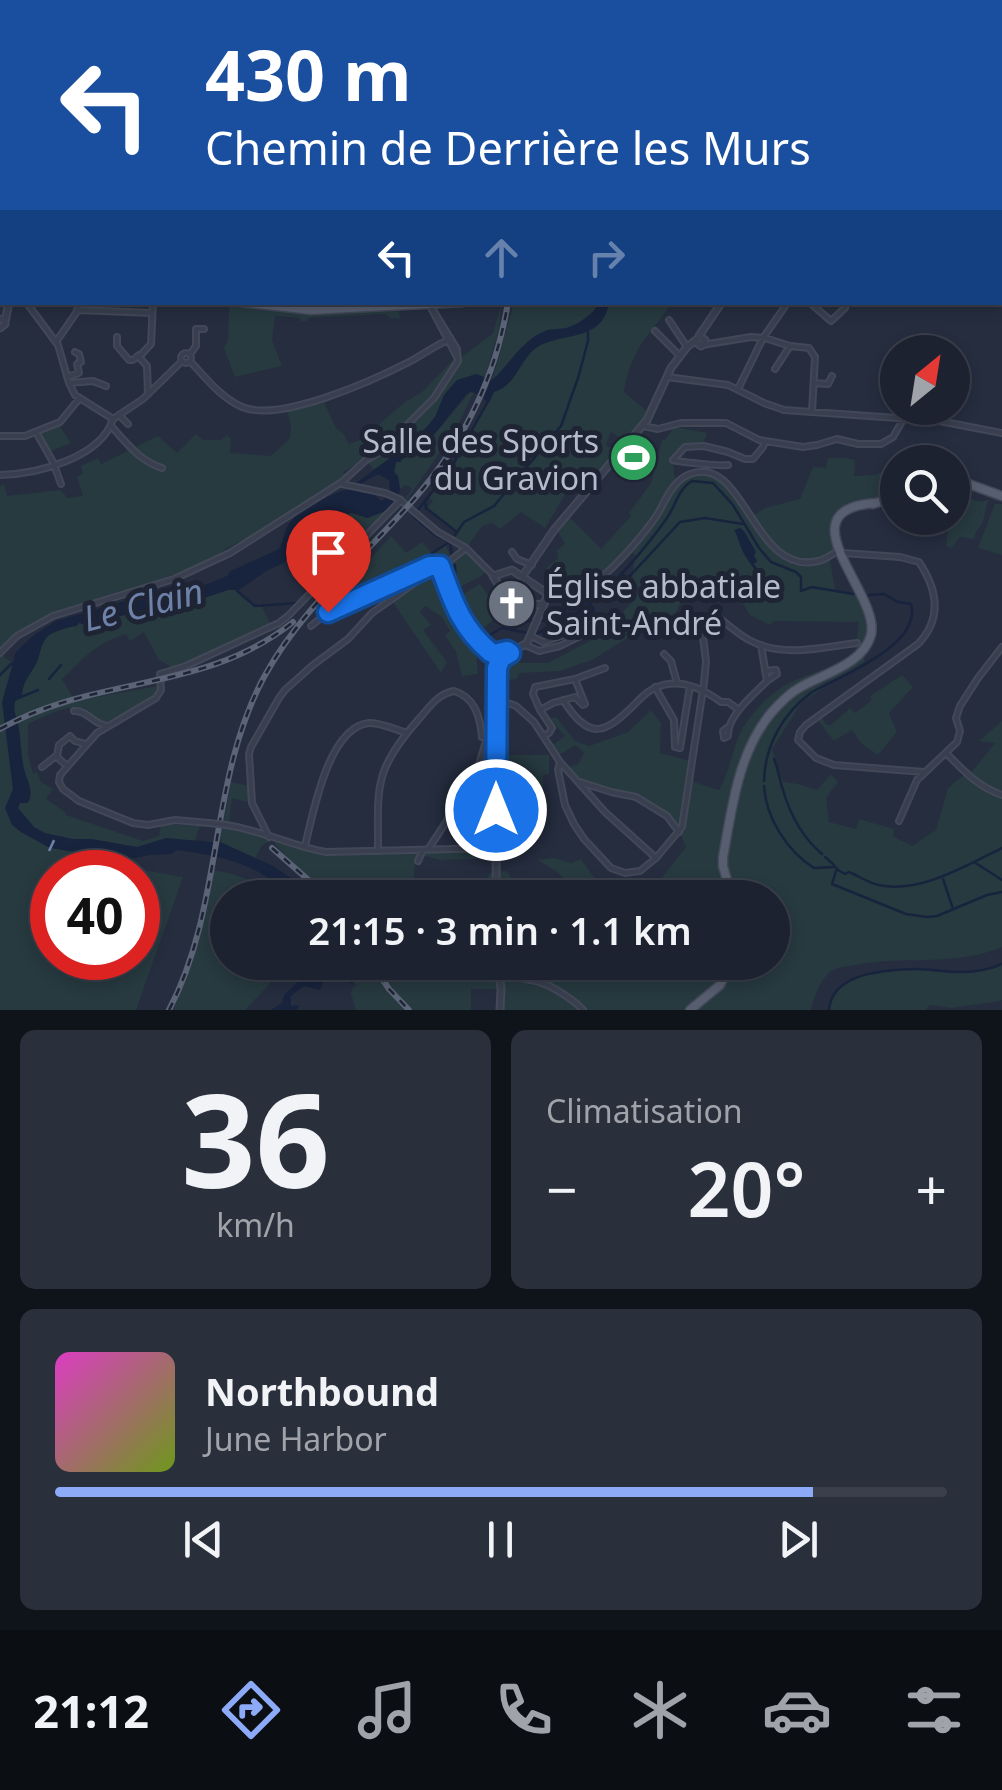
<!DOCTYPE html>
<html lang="fr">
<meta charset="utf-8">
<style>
:root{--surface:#1c222f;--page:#292f3b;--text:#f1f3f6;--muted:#a0a4aa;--line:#3a3f4b;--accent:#8caaf7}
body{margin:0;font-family:"Noto Sans",sans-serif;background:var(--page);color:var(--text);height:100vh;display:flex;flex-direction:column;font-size:38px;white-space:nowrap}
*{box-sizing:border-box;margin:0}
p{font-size:32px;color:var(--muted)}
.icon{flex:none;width:55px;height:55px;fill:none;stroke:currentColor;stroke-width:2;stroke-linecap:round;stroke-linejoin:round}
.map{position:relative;height:1010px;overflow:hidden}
.details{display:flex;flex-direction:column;gap:20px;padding:20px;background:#0f131a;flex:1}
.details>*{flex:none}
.top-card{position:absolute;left:0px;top:0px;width:1002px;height:305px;box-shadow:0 5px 15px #0003,0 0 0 2px var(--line);background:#1a4fa0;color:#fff;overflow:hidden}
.needle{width:65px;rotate:30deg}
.buttons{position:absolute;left:880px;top:335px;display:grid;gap:20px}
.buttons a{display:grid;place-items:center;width:90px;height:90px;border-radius:50%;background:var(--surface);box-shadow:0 5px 15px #0003,0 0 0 2px var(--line);font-size:50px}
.speed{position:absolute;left:30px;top:850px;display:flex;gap:20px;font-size:50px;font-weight:700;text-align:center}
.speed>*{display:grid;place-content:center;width:130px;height:130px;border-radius:50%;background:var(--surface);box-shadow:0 5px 15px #0003,0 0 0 2px var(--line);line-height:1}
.speed .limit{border:15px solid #d22;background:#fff;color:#111}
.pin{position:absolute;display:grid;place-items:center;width:85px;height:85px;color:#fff;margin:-102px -42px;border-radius:50% 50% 50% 0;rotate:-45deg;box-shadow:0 0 10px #0007}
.pin .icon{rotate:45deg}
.me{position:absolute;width:110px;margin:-55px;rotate:0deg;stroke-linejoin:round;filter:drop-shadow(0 0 8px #0008)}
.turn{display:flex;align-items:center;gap:35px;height:210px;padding:0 40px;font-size:45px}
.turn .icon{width:130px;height:130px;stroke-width:2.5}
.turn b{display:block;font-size:70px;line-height:85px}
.lanes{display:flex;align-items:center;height:95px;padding:0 40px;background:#0003;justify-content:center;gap:50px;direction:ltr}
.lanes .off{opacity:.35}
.big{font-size:75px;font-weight:600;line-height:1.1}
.details .tile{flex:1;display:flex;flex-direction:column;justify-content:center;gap:15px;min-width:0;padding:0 35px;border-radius:15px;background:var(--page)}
.details .dial{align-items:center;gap:0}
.dial b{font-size:130px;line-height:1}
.song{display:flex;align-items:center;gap:30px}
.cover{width:120px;height:120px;border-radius:15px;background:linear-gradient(135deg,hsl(310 70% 55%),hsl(80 70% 35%))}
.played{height:10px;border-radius:5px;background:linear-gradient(90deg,var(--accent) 85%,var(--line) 85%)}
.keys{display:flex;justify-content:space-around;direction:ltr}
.heat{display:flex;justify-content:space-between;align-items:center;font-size:55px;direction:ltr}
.details .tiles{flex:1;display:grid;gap:20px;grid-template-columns:1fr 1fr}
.tile:last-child{grid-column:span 2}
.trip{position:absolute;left:210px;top:880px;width:580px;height:100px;border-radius:50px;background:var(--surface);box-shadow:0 5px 15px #0003,0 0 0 2px var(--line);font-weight:600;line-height:100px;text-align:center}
.dock{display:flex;height:160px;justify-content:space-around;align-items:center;background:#0b0e13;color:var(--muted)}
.dock .icon{width:70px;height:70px}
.dock .current{color:var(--accent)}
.dock b{font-size:45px;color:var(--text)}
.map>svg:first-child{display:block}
.green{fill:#273a40;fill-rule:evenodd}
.water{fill:#18233d;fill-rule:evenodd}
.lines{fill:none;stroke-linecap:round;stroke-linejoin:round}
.stream{stroke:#18233d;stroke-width:2.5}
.ferry{stroke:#6e81a8;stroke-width:2.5;stroke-dasharray:12 10;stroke-linecap:butt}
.minor-casing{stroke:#424858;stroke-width:8}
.tertiary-casing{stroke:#424858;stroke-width:9}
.primary-casing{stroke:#424858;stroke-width:11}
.minor{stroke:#393f4f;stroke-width:4}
.tertiary{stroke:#393f4f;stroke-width:5}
.primary{stroke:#575e6f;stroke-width:8}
.rail-casing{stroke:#5b6376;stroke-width:6}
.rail{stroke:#1e2434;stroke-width:2.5;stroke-dasharray:8;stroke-linecap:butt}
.minor-bridge-casing{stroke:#424858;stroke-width:8;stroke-linecap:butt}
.minor-bridge{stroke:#393f4f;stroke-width:4}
.route-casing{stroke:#114b97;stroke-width:25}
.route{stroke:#1a73e8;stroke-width:18}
.labels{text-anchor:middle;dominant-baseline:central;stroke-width:10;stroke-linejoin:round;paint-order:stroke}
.poi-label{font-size:32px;fill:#b5bbca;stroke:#1e2434;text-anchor:end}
.water-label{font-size:35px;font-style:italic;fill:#6e81a8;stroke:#1e2434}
</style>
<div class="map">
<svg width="1002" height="1010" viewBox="0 0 1002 1010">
<rect width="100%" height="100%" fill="#252d3f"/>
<path class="green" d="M228 0H617L618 2H229Z
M514 303H671C664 316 655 325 646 337 634 353 627 372 624 392L648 412 626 442 611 432 606 445 617 453 587 489 573 481 545 528 521 512 500 529 492 523 482 526 468 546 456 537 458 532 427 508 433 501 428 496 456 457 486 402Z
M229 306 296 313 399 311 400 318H390L385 314 308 318 307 321 301 322 300 318 275 316 272 340 282 366 235 377 224 348 228 340Z
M501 306 499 329 485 377 459 386 427 427 406 446 374 470 365 459 343 472 346 476 253 538 251 536 225 549V553L185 573 183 571 157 581V584C111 598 25 610 2 655L15 665 26 647 58 627 229 585 254 606 262 607 271 625 185 665 173 668 159 660 144 632 130 641 126 634C95 644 85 657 62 679L75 701 158 686 157 694 152 699 105 723C95 720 93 714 84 709 70 702 42 718 28 724V755L33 774 37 772 41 782 53 789 46 799 65 812 66 815 143 841 159 836 161 824 200 826 195 840 109 864 183 877 136 1010H0V486L4 484 7 496 60 490 68 498 83 496 77 477 83 473 81 466 98 458 101 464 158 436 177 453 196 434 203 440H221L227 435 231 439 230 453 270 456C290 440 296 437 287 412L324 402 336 428 343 433 349 444 362 439 405 402 422 392 454 359 462 357 493 333ZM52 872H138V958H52Z
M470 392H474L456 429 406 501 405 499 412 488 406 485 400 489 394 472 396 462H401V460L428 442Z
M59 425 71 443 49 452 39 433Z
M674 427 707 433 703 444C674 443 669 455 676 481 683 478 690 472 698 471 723 466 740 499 754 515L765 508 800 499 813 467 826 468 828 458H845L855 460 854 476 875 475 895 467V464L897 463V492C852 508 834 489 833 550L827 555 830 560 835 590 856 593C872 626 867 627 864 662L802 702 772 749 783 782 799 784 817 790 831 774 838 782 826 798 829 822 856 829 859 819 894 829 893 836 912 846 936 830 948 788 966 773 970 774 995 743 979 741 1002 721V947C956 967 904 955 856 965 850 966 839 967 833 970 819 979 815 996 811 1010H503V989H471V1010H414L397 995 375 963H429L439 969 466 972 490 962H772V898L585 897 556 871 537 860 555 858 571 863 581 859 607 895 657 884 686 847 675 823 636 797 611 792 579 780 567 768 578 764 584 753 576 745 557 756 550 747 565 736 550 719 556 717 575 741 589 746 628 732 651 710 661 723 660 753 694 762 691 781 719 790C730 771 732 750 741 731 751 713 772 691 791 682 812 672 835 668 855 653L859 622 774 621 770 625 750 615 727 578C699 579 684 590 675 616L639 631 592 660 560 671 520 673 516 679 505 680 507 663H548L614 628 612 623 636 598 640 588 632 581 635 555 628 548 608 571 590 586 586 581H575L571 577 567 579 563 577 558 582 551 577 547 580 545 578 550 574 546 568 558 559 557 550 565 544 557 530 568 516 601 549 631 516 629 513 651 483 662 440H665Z
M957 494 980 502 989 500C984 509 986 515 982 523 979 529 975 531 974 539L960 537 952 548 946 546 949 526 944 523 946 518H952L953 496Z
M995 504H1002V555L978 548Z
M390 509 325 576H322L300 529 317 519 352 513 367 518Z
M391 536 406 553 422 542 432 553 446 545 450 556 409 574 403 569 387 578 356 587 354 577Z
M466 552 487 571C477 580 467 582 457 589L454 561Z
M438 568C449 597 458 622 479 644L476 652 478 674 462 676 456 652 445 635 450 631 441 616 425 606 420 612 431 625 423 630 447 662 441 673 392 601Z
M480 584 501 614 482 629 460 596Z
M902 675 913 687 889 713 897 732 878 755 862 744 852 730 834 741 817 719 821 716 827 725H831L850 708 855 713 872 700 870 696Z
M504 755H549V774L543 775V798L502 797Z
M231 782 248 786 251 803 232 798 229 822 224 821Z
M223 828 238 829 273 840 262 845 255 858 222 843 219 834Z
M277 842C324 858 370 855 419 853 413 865 414 884 411 897H332L292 863 274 843Z
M486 851 492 854 493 858 441 860 425 856V853Z
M214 870C239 875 257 880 276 897L228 898V962L284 963 267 987 245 1010H173C195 961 205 923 214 870Z
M493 871H506L510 875 514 897 469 898 468 896Z
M338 963H368L406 1010H356L351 994 352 988 356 986 355 983 349 982Z
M1002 965V1000L1000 1001 951 1008 930 1005 926 1010H830L829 1004C833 998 837 989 843 985 886 953 957 985 1002 965Z"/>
<path class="water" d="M598 303H609C602 342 565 332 539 346 520 357 517 386 494 392L489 403C481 399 486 395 470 392L467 394C445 418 431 446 401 460V462H396L394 472 398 476 400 489 397 501 392 508 368 518 352 513 317 519 298 531 291 554 285 562 266 571 239 590H228L186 604 178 603 134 612 88 626 79 623 77 626C69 627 53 631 47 637 42 642 40 653 38 659 33 673 23 679 22 695 20 696 17 697 16 700 12 707 16 716 18 724 21 736 21 761 25 772 28 783 34 791 28 803H20L18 808 34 827 45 833 73 839H92L137 847 166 838 222 843 273 866 304 887 314 897H290C259 863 221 856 177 850L171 854 149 855 125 860 50 848 21 832 12 825 5 808 13 789 2 702 16 652 34 635 56 621 149 594 208 584 227 576 231 571 279 549C283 542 284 533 288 525 296 512 337 489 353 489L355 484 406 446 427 427 435 417 444 395 457 380 476 374 492 380C510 364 521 341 545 331 552 328 561 330 569 327 580 323 595 313 598 303ZM378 474 389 480 390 489 385 499 381 501 374 494 355 490 357 486Z
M740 528 744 531 756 552 754 555 757 561 754 564 759 571 758 574C753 567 746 558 742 550 739 543 738 536 734 530Z
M324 963H331L320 990 304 986 291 996V1006L299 1005 297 1010H271L282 1003 284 995 300 980 319 979Z"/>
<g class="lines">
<path class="stream" d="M522 0 525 2
M248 2 253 0
M531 2 532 0
M425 502 426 508 457 532
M455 535 464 522 494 506 561 426 578 378 588 341V332
M450 542 435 535 413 516 451 468 487 403
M450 542 452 557
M455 565 456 590 467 614 484 635 486 637 502 628 528 633
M623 575 628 578 680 522 705 518 743 524
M237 591 255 606 298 603
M353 597 352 592 355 591 395 577 448 543
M540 621C560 615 572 623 593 612L594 610 591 605
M515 630 516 624 534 620
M534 634C588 618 634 564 667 518 676 505 678 489 692 481L713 483 733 505 759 548 771 562 796 572 801 577V591L812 587 859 595
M0 675 11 664 24 661
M49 679 61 665
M814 691C842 675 922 645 911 604L898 602 884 594 867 595
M16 699 38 690
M774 759C779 770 779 779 783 790 790 814 803 838 822 854
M764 781C765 745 783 713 812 692
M764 786C766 818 787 851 814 868L835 867
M825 857 834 865
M974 862 1002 880
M837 868 832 884 906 914 927 917 937 916 987 895 1002 892
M838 870 845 874 849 872C859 876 868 883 879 885 920 894 967 865 1002 848
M943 879 953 909
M339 962 352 982
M829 1010C832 972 886 970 915 969 930 968 947 973 963 972 977 972 989 970 1002 964"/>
<path class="ferry" d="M49 851 57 834"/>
<defs>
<path id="minor" d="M189 0V2
M305 0 306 1
M628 0 630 2
M767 0 770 2
M835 0 837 2
M982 0 988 2
M709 2 710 0
M803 2 804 0 807 2
M914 2 916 0
M1000 33H1002
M0 53H2
M0 62 2 74
M1000 91 1002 90
M0 94H2
M1000 113 1002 114
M1000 134 1002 135
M1000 154 1002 155
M1000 172 1002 174
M26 302 58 345 69 383 75 395 113 419
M809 302 831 321 845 308
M429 304 457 357
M77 310 152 313
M669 320 687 347
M655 331 680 356
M117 337V346L129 360H133L139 355
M56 342 76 313 80 302
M702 345 751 337 765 338 790 346 809 348 815 357 812 412
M181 358a5 5 0 1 1 10 0a5 5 0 1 1-10 0Z
M190 354 196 346V329H204
M190 361C205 377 221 398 242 407 280 423 374 380 411 361 424 354 437 344 451 339
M775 369 790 346
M67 377 79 373 77 364 81 362 79 354 75 352
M667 377 728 385 764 403 784 410 939 421 1002 433
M69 383 93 381 106 386
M814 383 828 384 832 376
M738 389 763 338 788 302
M148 394 147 366 139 357 151 344 153 302
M119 415 128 424
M113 419 143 399 182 361
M111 426C127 443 138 460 162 468
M643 426 658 429 681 423H726L759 440 803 447 817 445 837 439 858 444H881L893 437 904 418
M36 432 53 462 61 484
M0 436H25L60 422 79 399
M728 465C720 466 678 462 673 460L685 447 704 446 728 452 745 459H753L763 447 765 441
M0 475C37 474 101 458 113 419
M342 484 385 493 399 499 438 532 466 548 493 575
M512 552 517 559 532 565
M843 553 900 557 919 562C937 589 943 618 918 644L806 725 800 732 798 740 816 758 834 765 924 772
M549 595C558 598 569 602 579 598 586 595 591 588 596 583 618 563 640 540 657 515 666 500 672 481 690 474 745 453 753 577 818 561 825 560 832 554 838 551
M501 615 509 614 519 607
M311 626 332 609 431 566 446 564 466 548
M531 636 543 642 564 635
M525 645 539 651 560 646 605 624
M0 653 17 636 53 616 174 579 230 553 342 482 366 460 380 452 434 398 458 361 457 349 430 305
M664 654 671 661 677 683
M765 671 776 670 777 674 767 681
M655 687 674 720 675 747 680 748 690 686
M497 699 516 706 534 722 560 762 605 812 656 858
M563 700C590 742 605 734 636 703 642 697 647 691 655 688 678 677 702 688 721 702H728L739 710
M540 710 533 694 535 687 575 679 605 668
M74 711C87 710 93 724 107 726
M727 728 723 731 724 738 728 736C727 716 753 695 767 681L761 645
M545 735 549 733 552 728 540 710 553 703 575 697 583 705 585 704 575 679
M946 753C964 771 978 787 1002 795
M560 762 558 770 565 805 574 824 584 839 611 868 625 873 640 871 656 858 682 827 704 683 706 661 702 629 711 613C725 621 737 634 751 641 783 658 823 647 857 643
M67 766 57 757 59 745 70 736 75 741 86 744
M42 767 57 755
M580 782 611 792 636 797 667 816 679 832
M899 821 917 780 957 742 960 731 956 718 960 706 978 678 1002 647
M209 823 175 820 148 825 133 823 79 801 63 789 59 782 60 775 97 733 156 698 161 690 160 674 186 666 279 623 288 616 401 500
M226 825C261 830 292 846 326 852L497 848
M269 837 252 803 249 754 251 747 279 698 285 690 313 665 348 639 372 613 440 565C452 599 462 628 490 652L494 654 507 651 510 653
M305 846C313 814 328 727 369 723 380 722 396 730 407 733
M429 848 475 778 492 721 497 716
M378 851C378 787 373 771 418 720 429 708 437 694 454 691 475 697 480 717 482 737L487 739
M418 861 423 850
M503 962C510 981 522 977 539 982 551 985 574 1000 583 1010"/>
<path id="tertiary" d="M967 0 968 2
M95 2 97 0
M741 2 744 0
M956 2 957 0
M1000 54 1002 58
M0 319 4 320 5 324 0 328
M5 322 9 302
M699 336 722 302
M699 336 705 340 701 346 696 342Z
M512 570 548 594 544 604 521 606 503 592 493 576Z
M522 577 554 530 647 420 671 368 687 347 696 340
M496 898 497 668 501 658 527 643 544 604
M498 962 501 989 500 1010"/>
<path id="primary" d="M0 187 2 189
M1000 198 1002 199
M1000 204 1002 205
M242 302 311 310 463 302
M952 478 1002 496
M873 504 898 496
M732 898 723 866V857C732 808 738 753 771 713 779 704 788 694 799 688 822 674 863 665 871 635 881 594 781 509 876 503
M690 1010 720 985 732 962"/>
</defs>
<use href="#minor" class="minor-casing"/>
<use href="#tertiary" class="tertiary-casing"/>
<use href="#primary" class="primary-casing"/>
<use href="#minor" class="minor"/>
<use href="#tertiary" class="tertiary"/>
<use href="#primary" class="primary"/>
<defs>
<path id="rail" d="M467 0V2
M0 729C97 674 203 694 293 622
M272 848 329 898
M371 962 389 989 409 1010
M169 1010C224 905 208 781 264 677 302 607 364 557 415 498 464 442 496 376 508 302"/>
</defs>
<use href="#rail" class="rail-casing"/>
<use href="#rail" class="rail"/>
<defs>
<path id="minor-bridge" d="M209 823 226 825"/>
</defs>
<use href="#minor-bridge" class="minor-bridge-casing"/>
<use href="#minor-bridge" class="minor-bridge"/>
</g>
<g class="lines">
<defs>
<path id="route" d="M328 612 430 566H440C453 601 460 626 490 652L494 654 507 651 510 653 501 658 497 668 496 810"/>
</defs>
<use href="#route" class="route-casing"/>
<use href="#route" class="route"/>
</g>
<defs>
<symbol id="stadium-disc" viewBox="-11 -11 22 22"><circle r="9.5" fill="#2e9e5b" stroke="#1e2434"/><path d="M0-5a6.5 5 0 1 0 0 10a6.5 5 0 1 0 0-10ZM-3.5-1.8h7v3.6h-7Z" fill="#fff"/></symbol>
<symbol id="church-disc" viewBox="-11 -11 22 22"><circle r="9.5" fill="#6b7280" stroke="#1e2434"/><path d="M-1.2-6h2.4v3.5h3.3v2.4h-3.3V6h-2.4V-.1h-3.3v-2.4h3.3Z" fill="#fff"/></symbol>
</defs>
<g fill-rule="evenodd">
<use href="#stadium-disc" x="606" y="430" width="55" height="55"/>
<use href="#church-disc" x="484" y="576" width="55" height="55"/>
</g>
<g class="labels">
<g class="poi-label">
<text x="599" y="440">Salle des Sports<tspan x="599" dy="37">du Gravion</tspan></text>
<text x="546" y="585" text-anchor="start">Église abbatiale<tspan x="546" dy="37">Saint-André</tspan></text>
</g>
<g class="water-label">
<text transform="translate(143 604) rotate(-14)">Le Clain</text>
</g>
</g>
</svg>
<div class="buttons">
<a><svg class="needle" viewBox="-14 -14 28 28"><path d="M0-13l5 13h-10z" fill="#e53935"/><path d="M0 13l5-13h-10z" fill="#a0a4aa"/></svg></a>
<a><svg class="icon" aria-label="search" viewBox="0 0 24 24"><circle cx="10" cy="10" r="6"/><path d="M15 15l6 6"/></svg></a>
</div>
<div class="speed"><div class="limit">40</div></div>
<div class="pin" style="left:328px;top:612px;background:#d93025"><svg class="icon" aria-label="arrive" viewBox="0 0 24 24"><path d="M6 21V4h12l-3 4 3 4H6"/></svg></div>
<svg class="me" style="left:496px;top:810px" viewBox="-20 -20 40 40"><circle r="17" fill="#1a73e8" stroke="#fff" stroke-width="3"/><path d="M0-11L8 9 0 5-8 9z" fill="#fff"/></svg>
<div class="trip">21:15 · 3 min · 1.1 km</div>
<div class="top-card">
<div class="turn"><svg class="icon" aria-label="left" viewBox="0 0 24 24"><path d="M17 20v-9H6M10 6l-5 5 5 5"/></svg><div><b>430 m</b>Chemin de Derrière les Murs</div></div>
<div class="lanes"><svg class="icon" aria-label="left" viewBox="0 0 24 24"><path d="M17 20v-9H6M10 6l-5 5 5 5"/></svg><svg class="icon off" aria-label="ahead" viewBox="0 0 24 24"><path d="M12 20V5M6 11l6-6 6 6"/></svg><svg class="icon off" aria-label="right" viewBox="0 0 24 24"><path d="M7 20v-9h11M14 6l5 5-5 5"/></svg></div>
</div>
</div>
<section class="details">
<div class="tiles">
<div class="tile dial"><b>36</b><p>km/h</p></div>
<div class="tile"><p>Climatisation</p>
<div class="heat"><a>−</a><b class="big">20°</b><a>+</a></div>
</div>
<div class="tile">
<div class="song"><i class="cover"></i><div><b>Northbound</b><p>June Harbor</p></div></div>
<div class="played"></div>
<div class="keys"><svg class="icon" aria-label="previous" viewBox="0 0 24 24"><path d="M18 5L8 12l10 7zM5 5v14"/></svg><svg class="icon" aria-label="pause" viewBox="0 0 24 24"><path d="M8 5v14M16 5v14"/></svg><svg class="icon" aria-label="next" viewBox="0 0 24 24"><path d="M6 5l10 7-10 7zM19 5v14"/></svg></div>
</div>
</div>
</section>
<nav class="dock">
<b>21:12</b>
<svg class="icon current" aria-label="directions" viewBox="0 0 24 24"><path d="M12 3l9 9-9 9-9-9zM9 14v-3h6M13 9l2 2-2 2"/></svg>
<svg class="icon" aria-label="music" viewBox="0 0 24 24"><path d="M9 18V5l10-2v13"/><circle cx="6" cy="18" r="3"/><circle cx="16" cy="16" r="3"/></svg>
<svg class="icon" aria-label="phone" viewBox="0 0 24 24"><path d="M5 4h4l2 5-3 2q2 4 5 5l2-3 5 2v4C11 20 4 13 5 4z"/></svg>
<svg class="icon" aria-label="climate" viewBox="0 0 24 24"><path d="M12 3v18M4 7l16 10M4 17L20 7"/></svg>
<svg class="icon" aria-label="car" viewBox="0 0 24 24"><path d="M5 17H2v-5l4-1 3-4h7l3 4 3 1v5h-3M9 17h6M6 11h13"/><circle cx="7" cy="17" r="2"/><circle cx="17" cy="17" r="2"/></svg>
<svg class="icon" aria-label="filters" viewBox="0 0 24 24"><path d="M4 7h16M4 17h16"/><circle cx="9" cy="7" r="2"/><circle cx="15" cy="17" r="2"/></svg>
</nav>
